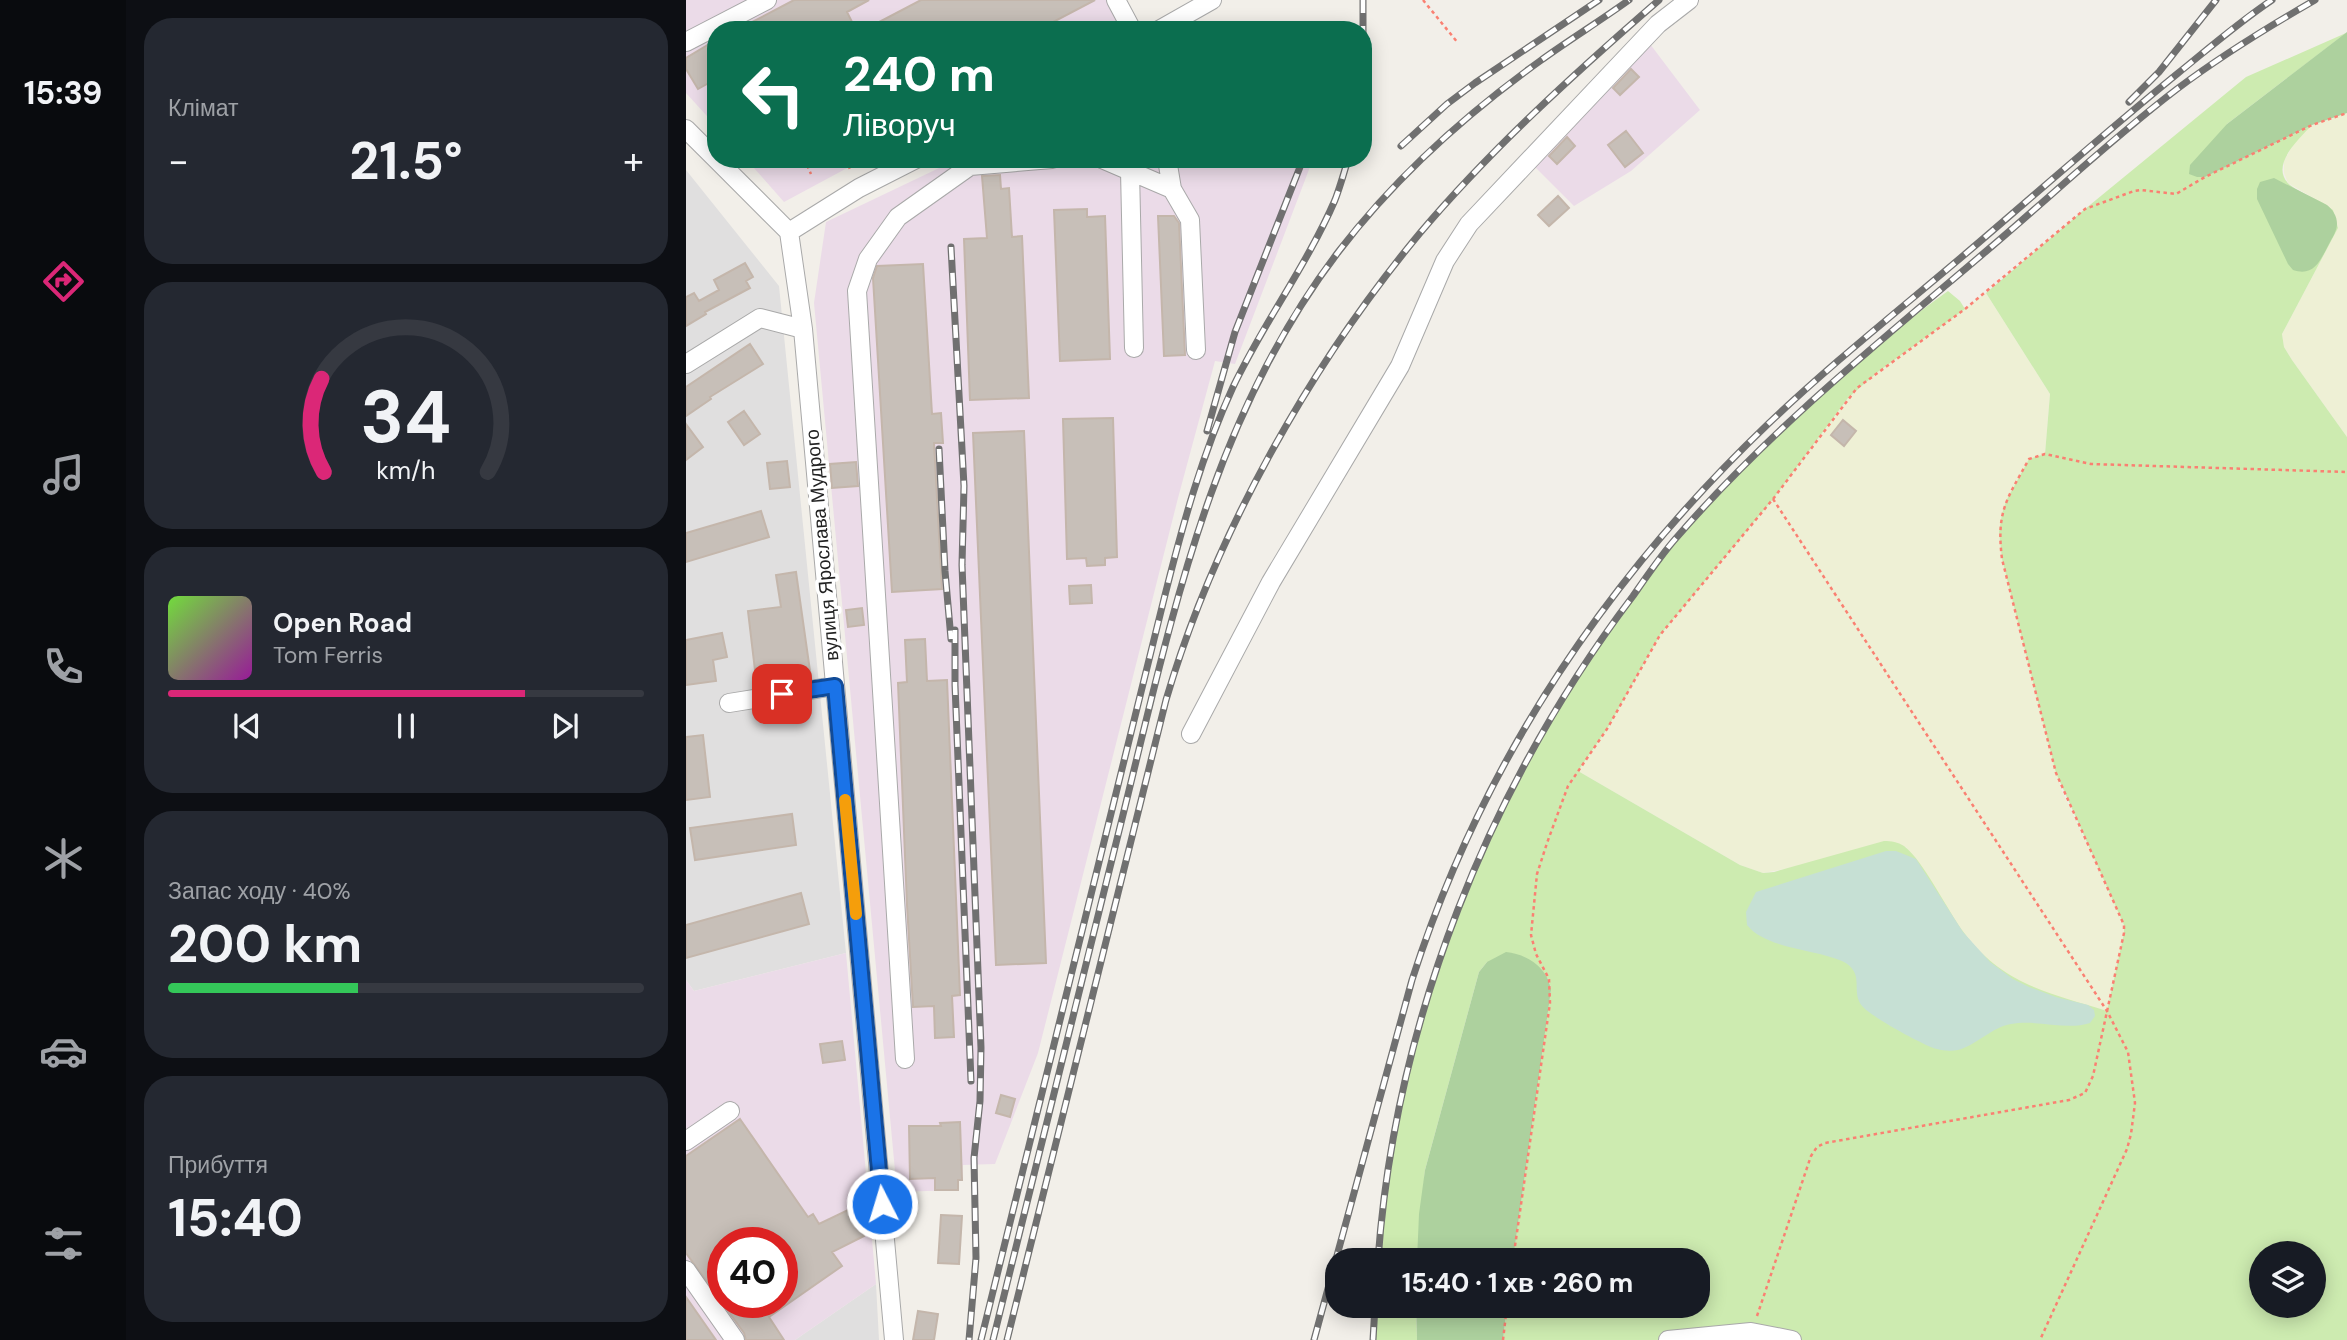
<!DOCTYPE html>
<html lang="uk">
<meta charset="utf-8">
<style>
:root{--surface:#171b24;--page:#242831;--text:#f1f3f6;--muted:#9ea1a6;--line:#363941;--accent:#db2777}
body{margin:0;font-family:"DM Sans",sans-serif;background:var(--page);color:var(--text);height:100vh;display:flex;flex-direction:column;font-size:26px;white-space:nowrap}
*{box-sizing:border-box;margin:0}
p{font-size:23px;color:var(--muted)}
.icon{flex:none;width:38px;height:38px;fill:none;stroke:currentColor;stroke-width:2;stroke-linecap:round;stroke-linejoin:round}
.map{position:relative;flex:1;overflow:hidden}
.sheet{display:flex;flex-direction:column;gap:18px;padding:18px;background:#0d0f14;width:560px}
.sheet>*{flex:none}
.banner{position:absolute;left:21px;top:21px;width:665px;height:147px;border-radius:28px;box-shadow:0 4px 18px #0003;background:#0b6e4f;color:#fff;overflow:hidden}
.tools{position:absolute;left:1563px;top:1241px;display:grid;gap:14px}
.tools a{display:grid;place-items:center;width:77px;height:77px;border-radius:50%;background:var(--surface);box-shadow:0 4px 18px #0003;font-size:35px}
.speed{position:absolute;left:21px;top:1227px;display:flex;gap:14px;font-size:35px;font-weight:700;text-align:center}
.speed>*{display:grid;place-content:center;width:91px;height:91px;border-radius:50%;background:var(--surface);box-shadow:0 4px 18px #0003;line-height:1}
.speed .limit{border:10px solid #d22;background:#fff;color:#111}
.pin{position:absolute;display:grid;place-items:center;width:60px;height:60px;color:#fff;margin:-30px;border-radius:14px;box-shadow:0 4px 10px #0006}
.me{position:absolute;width:77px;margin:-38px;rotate:355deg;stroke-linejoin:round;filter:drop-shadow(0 0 5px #0008)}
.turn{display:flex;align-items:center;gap:24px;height:147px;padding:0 21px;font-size:32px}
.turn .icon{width:91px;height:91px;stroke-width:2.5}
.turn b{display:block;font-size:49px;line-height:60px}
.big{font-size:52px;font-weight:700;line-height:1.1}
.sheet .card{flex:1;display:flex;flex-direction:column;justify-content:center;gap:10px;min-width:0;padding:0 24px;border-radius:28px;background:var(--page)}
.sheet .dial{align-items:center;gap:0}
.dial svg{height:182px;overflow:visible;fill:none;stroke:var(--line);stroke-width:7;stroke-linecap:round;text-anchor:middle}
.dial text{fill:var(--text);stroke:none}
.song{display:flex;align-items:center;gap:21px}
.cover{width:84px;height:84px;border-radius:10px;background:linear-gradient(135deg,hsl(100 70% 55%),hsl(300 70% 35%))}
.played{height:7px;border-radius:4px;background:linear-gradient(90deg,var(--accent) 75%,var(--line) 75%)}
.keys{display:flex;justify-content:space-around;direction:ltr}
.heat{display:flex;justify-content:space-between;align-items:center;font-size:38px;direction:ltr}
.charge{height:10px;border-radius:5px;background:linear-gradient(90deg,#34c759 40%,var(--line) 0)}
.trip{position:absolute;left:639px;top:1248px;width:385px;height:70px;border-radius:28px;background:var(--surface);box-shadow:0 4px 18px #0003;font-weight:700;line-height:70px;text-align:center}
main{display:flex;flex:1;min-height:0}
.tabs{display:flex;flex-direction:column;width:126px;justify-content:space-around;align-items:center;background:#090b0e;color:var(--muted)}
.tabs .icon{width:49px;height:49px}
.tabs .current{color:var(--accent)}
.tabs b{font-size:32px;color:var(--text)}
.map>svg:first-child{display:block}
.residential{fill:#e0dfdf}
.industrial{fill:#ebdbe8;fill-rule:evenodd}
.farmland{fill:#eef0d5}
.grass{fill:#cdebb0;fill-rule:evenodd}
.forest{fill:#add19e}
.wetland{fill:#c6e0d4}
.building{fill:#c7bfb8;stroke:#c4b6ab;stroke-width:2;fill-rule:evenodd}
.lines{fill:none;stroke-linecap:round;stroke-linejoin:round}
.minor-casing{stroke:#a9a9a9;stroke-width:20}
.path{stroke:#fa8072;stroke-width:2.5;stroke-dasharray:3.5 3.5;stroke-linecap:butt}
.minor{stroke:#fff;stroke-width:18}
.rail-casing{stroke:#707070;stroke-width:7}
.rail{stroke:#fff;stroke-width:4.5;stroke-dasharray:13;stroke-linecap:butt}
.route-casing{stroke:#114b97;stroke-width:18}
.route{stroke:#1a73e8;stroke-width:12}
.slow{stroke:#f59e0b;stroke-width:12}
.labels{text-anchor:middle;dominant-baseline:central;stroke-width:7;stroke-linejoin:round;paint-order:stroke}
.street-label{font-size:19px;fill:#222;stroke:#fff}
</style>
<main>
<nav class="tabs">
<b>15:39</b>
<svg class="icon current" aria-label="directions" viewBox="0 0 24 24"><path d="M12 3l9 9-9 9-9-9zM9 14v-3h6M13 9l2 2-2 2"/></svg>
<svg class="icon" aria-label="music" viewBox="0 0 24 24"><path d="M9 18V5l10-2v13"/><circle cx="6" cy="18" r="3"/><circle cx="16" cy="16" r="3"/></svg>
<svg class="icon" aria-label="phone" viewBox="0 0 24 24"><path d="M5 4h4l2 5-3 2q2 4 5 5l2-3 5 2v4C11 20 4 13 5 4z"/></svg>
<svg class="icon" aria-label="climate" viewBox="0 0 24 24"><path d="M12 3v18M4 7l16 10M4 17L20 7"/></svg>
<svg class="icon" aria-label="car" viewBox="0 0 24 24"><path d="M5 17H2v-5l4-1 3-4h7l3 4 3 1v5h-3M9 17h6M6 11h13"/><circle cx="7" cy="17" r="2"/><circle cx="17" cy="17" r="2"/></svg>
<svg class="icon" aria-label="filters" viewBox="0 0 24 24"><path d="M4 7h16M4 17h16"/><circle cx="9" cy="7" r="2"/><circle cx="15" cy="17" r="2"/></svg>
</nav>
<section class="sheet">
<div class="card"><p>Клімат</p>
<div class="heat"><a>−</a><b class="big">21.5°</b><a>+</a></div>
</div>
<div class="card dial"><svg viewBox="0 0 100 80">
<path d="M14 69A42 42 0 1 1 86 69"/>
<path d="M14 69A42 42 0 0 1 13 28" stroke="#db2777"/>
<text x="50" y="56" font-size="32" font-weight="700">34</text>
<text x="50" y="72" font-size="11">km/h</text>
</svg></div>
<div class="card">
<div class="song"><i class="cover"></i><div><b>Open Road</b><p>Tom Ferris</p></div></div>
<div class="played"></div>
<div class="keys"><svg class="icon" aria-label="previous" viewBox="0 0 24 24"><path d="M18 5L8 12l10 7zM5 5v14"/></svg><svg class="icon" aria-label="pause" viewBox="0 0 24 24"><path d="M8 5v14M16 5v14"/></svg><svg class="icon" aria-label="next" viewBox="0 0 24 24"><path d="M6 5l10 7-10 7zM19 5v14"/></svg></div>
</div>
<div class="card"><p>Запас ходу · 40%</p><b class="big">200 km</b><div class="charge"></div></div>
<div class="card"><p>Прибуття</p><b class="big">15:40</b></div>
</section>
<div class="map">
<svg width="1661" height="1340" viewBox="0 0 1661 1340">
<rect width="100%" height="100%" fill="#f2efe9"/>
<path class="residential" d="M0 170 93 286 160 953 8 991 0 980Z
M190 1284 193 1340H109Z"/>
<path class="industrial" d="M0 0H440L446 16 420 30H30V126L0 93Z
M964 44 1014 110 945 171 888 206 844 162Z
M60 159H178L98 202Z
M272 159H627L549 364 529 361 492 498 352 1053 309 1164 277 1165 276 1180H272V1190L211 1192 128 303 140 222Z
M160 953 190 1284 109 1340H0V980L8 991ZM37 1242H96V1302H37Z"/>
<path class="farmland" d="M1661 113V437L1606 360 1598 347 1596 334 1652 228 1647 210 1602 183 1598 173V161L1608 143 1626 125Z
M1300 293 1364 394 1359 454 1343 460 1320 501 1313 532 1316 559 1375 789 1431 907 1438 925V933L1421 1011 1370 997 1343 987 1327 979 1304 962 1277 932 1220 847 1077 873 1054 865 892 771 921 729 974 635 1087 499 1162 398 1193 371Z"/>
<path class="grass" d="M1660 33 1541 124 1519 177 1626 125C1614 138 1582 166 1604 185 1617 195 1634 199 1647 210L1652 228 1596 334 1598 347 1606 360 1661 437V1340H817L821 1306H1012V1260H827L865 990 863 979 801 962 793 972 739 1170 731 1260H693C711 998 822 745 987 542 1035 483 1092 431 1149 382 1186 350 1222 319 1262 291L1274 301 1279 309 1193 371 1162 398 1087 499 974 635 921 729 892 771 1054 865 1077 873 1088 872 1198 841C1205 841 1212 842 1218 846 1238 861 1262 912 1279 934 1318 985 1363 993 1421 1011L1438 933V925L1370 773 1316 559 1313 532 1316 514 1320 501 1343 459 1359 454 1364 394 1300 293 1399 209 1560 77ZM1575 1253H1628V1306H1575Z
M689 1306H730L731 1340H687Z"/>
<path class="forest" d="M1661 32V113L1626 125 1519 177H1511L1503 174 1504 165 1541 124Z
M1588 178 1641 205C1647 210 1651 216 1651 224 1651 231 1646 238 1643 244 1634 261 1628 277 1607 270L1602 264 1571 199V189L1574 182Z
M820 952C841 954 862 968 865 990L827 1260H731L733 1214 739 1170 793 972 801 962Z
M730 1306H821L817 1340H731Z"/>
<path class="wetland" d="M1200 851H1210L1230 859 1277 932 1304 962 1327 979 1343 987 1370 997 1402 1005 1408 1010 1409 1016 1404 1023C1380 1031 1352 1019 1325 1024 1306 1027 1291 1045 1272 1050 1265 1051 1258 1051 1251 1049 1238 1046 1186 1017 1177 1007 1163 992 1181 973 1156 961 1129 949 1080 949 1061 925L1060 912 1070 892Z"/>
<path class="building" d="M108 0H183L161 12 170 30H51Z
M235 0H409L352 30H178Z
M30 40V79L12 89 0 69V58Z
M945 69 953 77 934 95 927 88Z
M940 131 957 153 939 167 922 145Z
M881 137 889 146 871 164 863 156Z
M314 175 315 189 323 188 326 237 336 236 343 398 284 400 278 239 301 238 296 176Z
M872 196 883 208 863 226 852 215Z
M401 209V217L419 216 424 359 374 361 368 210Z
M472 216H488L493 223 499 355 478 356Z
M59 263 67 277 60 281 64 288 19 312 20 314 0 326V297L8 293 13 301 33 290 28 280Z
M237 264 246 414 255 413 257 443H248L256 589 206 592 187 278 191 266Z
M64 344 77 364 24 397 25 399 0 416V387Z
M58 411 74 434 58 445 42 422Z
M427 418 431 557 419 558V565L401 566 400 558 381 559 377 419Z
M1157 420 1170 431 1158 446 1145 435Z
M0 424 17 447 0 460Z
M338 431 360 963 310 965 287 433Z
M101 461 104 487 84 489 81 463Z
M170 462 172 486 146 488 144 464Z
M75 511 83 537 0 562V533Z
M110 572 125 678 71 687 62 611 95 607 90 575Z
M405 585 406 603 384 604 383 586Z
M176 608 178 625 162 627 160 610Z
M36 633 41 657 27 660 30 681 0 685V640Z
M239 639 241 681 261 680 274 995 266 996 268 1037 249 1038 248 1006 227 1007 221 905 212 683 221 682 219 640Z
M17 735 24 797 0 800V737Z
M106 814 110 845 9 860 4 828Z
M115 893 123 924 0 958V925Z
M156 1041 159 1060 137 1063 134 1044Z
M315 1095 329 1099 324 1117 310 1113Z
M54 1119 122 1217 127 1214 133 1224 164 1209 178 1236 146 1252 156 1266 83 1317 98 1340H60L58 1333 0 1253V1156ZM37 1242H96V1302H37Z
M274 1122 276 1180H272V1190H249V1178L224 1179 223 1126H255L254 1123Z
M255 1215 276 1216 273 1264 252 1263Z
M0 1297 30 1340H0Z
M232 1311 252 1314 248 1340H227Z"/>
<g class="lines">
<defs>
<path id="minor" d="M430 0 446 30
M473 30 526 0
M0 42 81 0
M0 129 30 159
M30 159 103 232
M416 159 486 189
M481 159 486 189 504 220 510 350
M444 171 448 348
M0 364 74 318 117 329
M43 703 149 686
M505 734 585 582 714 366 759 261 783 224 972 24 1003 0
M219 1059 171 291 182 259 212 217 284 166 366 159
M0 1141 44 1111
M0 1270 49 1340
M208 1340 117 329 103 232 173 188 230 159
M982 1340 1065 1332 1106 1340"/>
</defs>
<use href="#minor" class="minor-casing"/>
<path class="path" d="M737 0 772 43
M118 159 125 174
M160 159 165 172
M1087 499 1421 1011 1442 1052 1449 1103 1445 1134 1441 1149 1354 1340
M827 1260 864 1003 863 979 850 954 845 935 851 874 861 843 882 786 921 729 974 635 1087 499 1171 388 1279 309 1399 209 1448 191 1455 190 1490 194 1519 177 1626 125 1661 113
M1071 1316 1125 1156 1131 1147 1139 1143 1383 1100 1399 1093 1407 1076 1438 933V925L1370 773 1316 559C1310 511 1321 499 1343 459L1359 454 1405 464 1661 472
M817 1340 821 1306"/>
<use href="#minor" class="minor"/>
<defs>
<path id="rail" d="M677 0V47
M1443 102 1473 72 1530 0
M715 146 761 104 789 83 913 0
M265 247 278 486 276 565 295 1048 294 1101 288 1158 290 1258 283 1340
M521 431 549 332 614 167
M253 449 259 571 265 639
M269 630V685L285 1081
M692 1260C709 1021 803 786 947 596 961 576 975 555 991 537 1082 432 1192 343 1298 253 1362 199 1424 140 1491 89 1535 56 1582 27 1629 0
M295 1340 478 599C496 527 516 454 547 387 578 322 621 265 649 200 654 187 658 173 662 159
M307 1340C349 1170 391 1000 433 831 484 627 522 422 653 251 709 178 779 115 854 61 883 40 914 21 943 0
M321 1340 480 700C528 536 625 364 734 233 806 148 889 73 973 0
M628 1340 726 980C795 765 918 581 1081 425 1150 359 1226 300 1298 238 1362 183 1426 127 1491 74 1522 49 1553 22 1586 0
M687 1340 689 1306"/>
</defs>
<use href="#rail" class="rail-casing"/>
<use href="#rail" class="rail"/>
</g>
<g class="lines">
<defs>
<path id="route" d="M96 694 149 686 196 1204"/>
</defs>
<use href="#route" class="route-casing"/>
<use href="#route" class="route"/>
<path class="slow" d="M159 800 170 914"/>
</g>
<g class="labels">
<g class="street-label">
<text transform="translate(136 545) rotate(-95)">вулиця Ярослава Мудрого</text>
</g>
</g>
</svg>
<div class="tools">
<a><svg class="icon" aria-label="layers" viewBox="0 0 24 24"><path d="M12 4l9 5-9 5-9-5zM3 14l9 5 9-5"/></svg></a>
</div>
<div class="speed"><div class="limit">40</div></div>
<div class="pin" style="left:96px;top:694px;background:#d93025"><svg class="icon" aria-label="arrive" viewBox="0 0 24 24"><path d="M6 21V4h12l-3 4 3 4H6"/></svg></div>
<svg class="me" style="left:196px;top:1204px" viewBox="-20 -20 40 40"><circle r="17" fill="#1a73e8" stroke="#fff" stroke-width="3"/><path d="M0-11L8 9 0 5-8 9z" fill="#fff"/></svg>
<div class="trip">15:40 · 1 хв · 260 m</div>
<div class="banner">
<div class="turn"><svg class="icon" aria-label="left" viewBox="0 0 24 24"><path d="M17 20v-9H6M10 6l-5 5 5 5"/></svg><div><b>240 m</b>Ліворуч</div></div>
</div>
</div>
</main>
